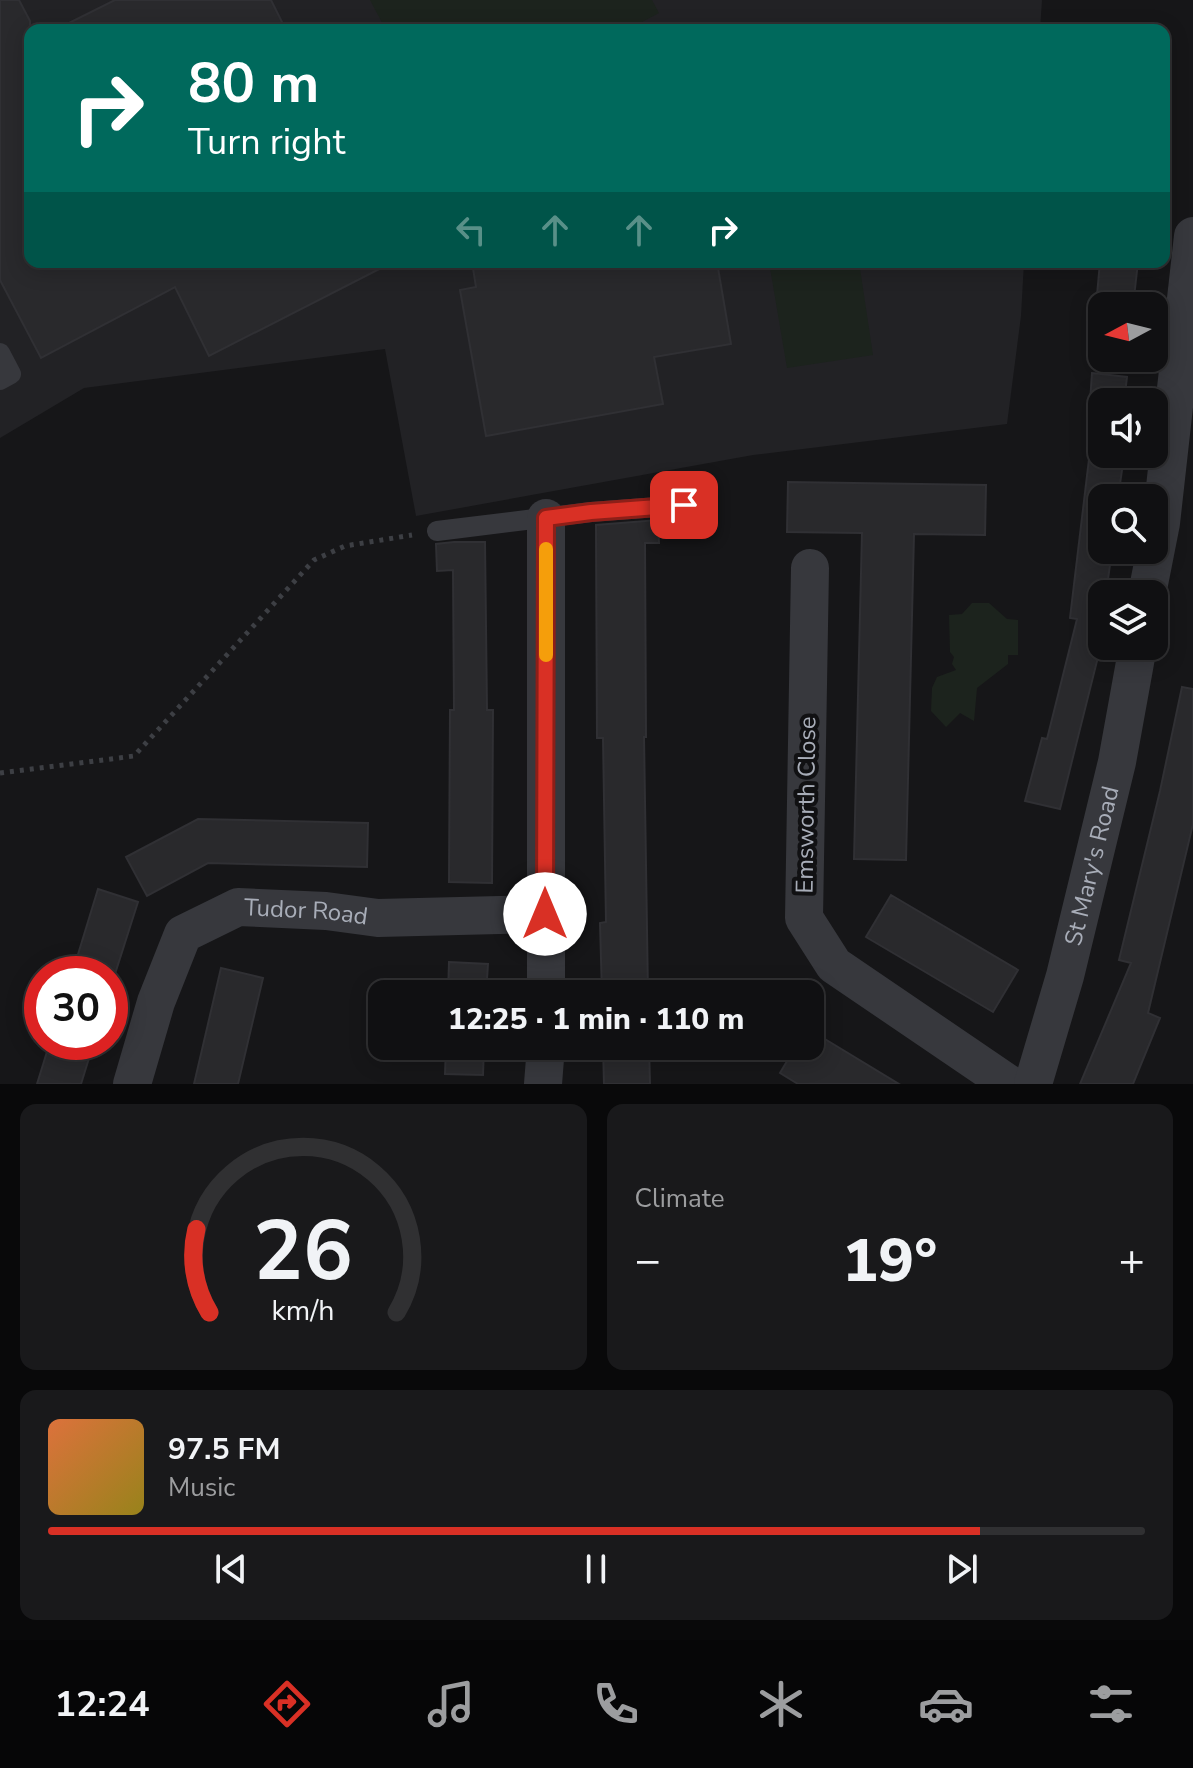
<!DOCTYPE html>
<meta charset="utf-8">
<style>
:root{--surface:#101012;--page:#19191b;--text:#f1f3f6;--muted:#9c9d9f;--line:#303032;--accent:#d93025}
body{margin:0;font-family:"Nunito Sans",sans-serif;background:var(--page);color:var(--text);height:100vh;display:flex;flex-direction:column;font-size:30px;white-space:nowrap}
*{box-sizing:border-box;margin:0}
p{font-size:26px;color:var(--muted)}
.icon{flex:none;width:44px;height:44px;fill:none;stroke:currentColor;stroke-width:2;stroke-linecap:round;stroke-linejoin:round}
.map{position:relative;height:1084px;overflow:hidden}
.drawer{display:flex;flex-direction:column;gap:20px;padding:20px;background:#09090a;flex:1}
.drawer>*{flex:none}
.hud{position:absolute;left:24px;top:24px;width:1146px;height:244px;border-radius:16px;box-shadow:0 4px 20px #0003,0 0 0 2px var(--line);background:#00695c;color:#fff;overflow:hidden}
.needle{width:52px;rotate:263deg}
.buttons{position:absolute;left:1088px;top:292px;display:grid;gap:16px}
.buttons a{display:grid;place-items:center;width:80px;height:80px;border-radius:16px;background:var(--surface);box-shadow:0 4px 20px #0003,0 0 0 2px var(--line);font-size:40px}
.speed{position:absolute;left:24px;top:956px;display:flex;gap:16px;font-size:40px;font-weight:700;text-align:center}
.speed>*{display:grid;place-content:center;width:104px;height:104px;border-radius:50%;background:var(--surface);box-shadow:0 4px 20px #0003,0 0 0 2px var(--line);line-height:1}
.speed .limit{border:12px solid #d22;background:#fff;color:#111}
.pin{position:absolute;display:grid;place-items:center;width:68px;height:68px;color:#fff;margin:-34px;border-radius:16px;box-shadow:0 4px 12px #0006}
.me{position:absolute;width:88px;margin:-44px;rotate:0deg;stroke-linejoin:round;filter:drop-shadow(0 0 6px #0008)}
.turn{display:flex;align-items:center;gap:28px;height:168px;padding:0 32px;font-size:36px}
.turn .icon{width:104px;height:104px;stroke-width:2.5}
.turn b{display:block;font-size:56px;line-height:68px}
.lanes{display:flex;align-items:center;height:76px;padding:0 32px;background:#0003;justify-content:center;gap:40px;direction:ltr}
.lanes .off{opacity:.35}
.big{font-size:60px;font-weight:800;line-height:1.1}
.drawer .tile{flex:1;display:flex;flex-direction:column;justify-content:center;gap:12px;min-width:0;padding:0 28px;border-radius:16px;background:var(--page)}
.drawer .dial{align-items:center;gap:0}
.dial svg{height:208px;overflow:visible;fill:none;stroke:var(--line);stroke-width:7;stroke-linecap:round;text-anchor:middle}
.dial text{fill:var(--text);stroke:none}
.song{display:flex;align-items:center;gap:24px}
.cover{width:96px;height:96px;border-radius:12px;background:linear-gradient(135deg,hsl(20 70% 55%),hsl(50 70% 35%))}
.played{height:8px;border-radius:4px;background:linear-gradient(90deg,var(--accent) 85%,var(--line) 85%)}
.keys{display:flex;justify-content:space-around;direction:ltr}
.heat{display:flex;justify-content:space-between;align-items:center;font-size:44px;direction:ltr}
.drawer .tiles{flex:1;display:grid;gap:20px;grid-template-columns:1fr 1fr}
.tile:last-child{grid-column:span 2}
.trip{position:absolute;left:368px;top:980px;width:456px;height:80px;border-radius:16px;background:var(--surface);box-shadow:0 4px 20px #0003,0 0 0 2px var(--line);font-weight:800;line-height:80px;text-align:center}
.menu{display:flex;height:128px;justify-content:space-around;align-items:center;background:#060607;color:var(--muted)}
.menu .icon{width:56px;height:56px}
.menu .selected{color:var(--accent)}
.menu b{font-size:36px;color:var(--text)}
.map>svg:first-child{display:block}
.built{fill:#222225}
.green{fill:#1c231d}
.building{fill:#29292c;stroke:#303034;stroke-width:2}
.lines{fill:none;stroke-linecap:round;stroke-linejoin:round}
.path{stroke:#3d3f44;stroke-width:5;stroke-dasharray:4 6;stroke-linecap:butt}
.lane{stroke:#37383d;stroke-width:20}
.street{stroke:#37383d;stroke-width:38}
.route-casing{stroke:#8d1f18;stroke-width:20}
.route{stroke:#d93025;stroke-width:14}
.slow{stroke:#f59e0b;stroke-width:14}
.labels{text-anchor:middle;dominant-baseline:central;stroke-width:8;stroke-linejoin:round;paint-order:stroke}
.street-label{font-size:24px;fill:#a8adb8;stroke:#111113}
</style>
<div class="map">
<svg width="1193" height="1084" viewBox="0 0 1193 1084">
<rect width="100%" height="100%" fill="#161618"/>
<path class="built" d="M0 0H1042L1040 30H30V262H1024L1021 316 1007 424 753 455 416 516 385 349 84 388 0 438Z"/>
<path class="green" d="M370 0H652L659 13 627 30H386Z
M769 262H859L873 355 787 368Z
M972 603H989L1007 619 1018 620V655H1008V664L977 688 974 721 960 713 946 727 931 711 932 688 937 677 956 670 952 664 954 657 950 652 949 615 962 614Z"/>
<path class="building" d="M0 0H19L30 21V262H393L209 356 175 287 41 358 0 280Z
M115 0H271L286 30H55Z
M472 262H717L731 344 654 357 663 404 486 436 460 290 476 287Z
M1100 262H1138L1133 306H1096Z
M1092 373 1127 377 1124 402H1090Z
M1089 459 1123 463 1118 498H1102V550H1112L1106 594H1102V641L1060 809 1025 801 1042 738 1047 739 1077 619 1070 618Z
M788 482 986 485 985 535 914 534 906 860 854 859 862 533 787 532Z
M658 520 659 543H645L646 737H644L648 994H602L600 923 606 922 603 738H597L596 525Z
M454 542H485L487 710H493L492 883 449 882 450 710H454L453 570 437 571 436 544Z
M1182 687 1193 689V824L1148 1013 1160 1018 1133 1084H1080L1131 963 1119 960 1160 791Z
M198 819 368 823 367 867 208 863 147 896 126 857Z
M98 889 138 902 115 974H72Z
M891 895 1018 970 993 1012 866 937Z
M449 962 488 964 486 994H448Z
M221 968 263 978 238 1084H194Z
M810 1030 899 1084H798L780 1073 796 1046H810Z
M50 1042H94L81 1084H37Z
M446 1046H484L483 1075 445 1074Z
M603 1046H649L650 1084H604Z"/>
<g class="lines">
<path class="path" d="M0 773 134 756 314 560 345 546 412 535"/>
<path class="lane" d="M0 353 11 374 0 380
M437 531 591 512 684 505"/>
<g class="street">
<path d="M810 568 804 918 834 965 1009 1084"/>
<path d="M1147 594 1161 523 1193 236"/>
<path d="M546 994V518"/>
<path id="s1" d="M132 1084 156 1002 183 934 238 907 326 911 378 918 545 914"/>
<path d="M543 1084 546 1046"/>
<path id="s2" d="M1033 1084 1065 976 1117 762 1138 646"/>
</g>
</g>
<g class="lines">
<defs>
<path id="route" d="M545 914 546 518 591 512 684 505"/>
</defs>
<use href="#route" class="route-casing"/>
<use href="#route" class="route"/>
<path class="slow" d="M546 655V549"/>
</g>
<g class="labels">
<g class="street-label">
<text transform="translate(806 805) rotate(-89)">Emsworth Close</text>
<text stroke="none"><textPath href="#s2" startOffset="226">St Mary's Road</textPath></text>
<text stroke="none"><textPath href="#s1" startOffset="288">Tudor Road</textPath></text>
</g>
</g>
</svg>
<div class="buttons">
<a><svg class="needle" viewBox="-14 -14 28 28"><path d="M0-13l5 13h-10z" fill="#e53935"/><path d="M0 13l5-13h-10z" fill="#9c9d9f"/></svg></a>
<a><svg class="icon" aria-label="sound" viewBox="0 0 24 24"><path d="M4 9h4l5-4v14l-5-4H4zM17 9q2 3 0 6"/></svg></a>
<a><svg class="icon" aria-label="search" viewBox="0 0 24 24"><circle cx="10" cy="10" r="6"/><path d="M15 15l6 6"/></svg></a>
<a><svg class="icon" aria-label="layers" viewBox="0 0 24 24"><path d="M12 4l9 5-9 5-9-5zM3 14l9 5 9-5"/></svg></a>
</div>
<div class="speed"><div class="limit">30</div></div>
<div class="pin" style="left:684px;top:505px;background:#d93025"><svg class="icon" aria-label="arrive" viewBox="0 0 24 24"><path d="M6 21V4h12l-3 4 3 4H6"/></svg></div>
<svg class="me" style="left:545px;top:914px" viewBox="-20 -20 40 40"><circle r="19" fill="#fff"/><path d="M0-13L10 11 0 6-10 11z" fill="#d93025"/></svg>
<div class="trip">12:25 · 1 min · 110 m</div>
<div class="hud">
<div class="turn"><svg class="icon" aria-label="right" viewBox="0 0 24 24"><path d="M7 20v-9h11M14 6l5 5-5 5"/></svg><div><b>80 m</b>Turn right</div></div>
<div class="lanes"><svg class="icon off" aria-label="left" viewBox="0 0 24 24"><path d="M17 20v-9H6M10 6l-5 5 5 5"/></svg><svg class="icon off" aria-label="ahead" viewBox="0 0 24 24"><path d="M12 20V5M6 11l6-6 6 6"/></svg><svg class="icon off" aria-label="ahead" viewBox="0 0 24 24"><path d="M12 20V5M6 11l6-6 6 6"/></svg><svg class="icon" aria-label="right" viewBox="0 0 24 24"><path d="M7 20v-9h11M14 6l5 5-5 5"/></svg></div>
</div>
</div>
<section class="drawer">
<div class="tiles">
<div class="tile dial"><svg viewBox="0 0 100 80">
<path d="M14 69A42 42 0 1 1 86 69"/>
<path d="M14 69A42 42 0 0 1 9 37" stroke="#d93025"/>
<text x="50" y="56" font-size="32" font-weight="700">26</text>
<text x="50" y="72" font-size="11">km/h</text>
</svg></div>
<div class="tile"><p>Climate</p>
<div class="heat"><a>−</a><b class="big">19°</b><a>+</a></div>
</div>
<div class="tile">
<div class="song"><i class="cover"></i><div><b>97.5 FM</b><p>Music</p></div></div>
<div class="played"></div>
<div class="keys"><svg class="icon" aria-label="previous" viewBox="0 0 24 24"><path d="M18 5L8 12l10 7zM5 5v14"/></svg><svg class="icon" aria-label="pause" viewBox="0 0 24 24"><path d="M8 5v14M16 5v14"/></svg><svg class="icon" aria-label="next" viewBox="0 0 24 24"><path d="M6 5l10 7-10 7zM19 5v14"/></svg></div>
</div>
</div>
</section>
<nav class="menu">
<b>12:24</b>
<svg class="icon selected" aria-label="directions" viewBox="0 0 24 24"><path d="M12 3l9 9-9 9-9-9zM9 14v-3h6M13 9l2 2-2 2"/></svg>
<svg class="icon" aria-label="music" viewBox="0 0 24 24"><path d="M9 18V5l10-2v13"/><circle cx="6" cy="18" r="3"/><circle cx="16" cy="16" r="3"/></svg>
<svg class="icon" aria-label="phone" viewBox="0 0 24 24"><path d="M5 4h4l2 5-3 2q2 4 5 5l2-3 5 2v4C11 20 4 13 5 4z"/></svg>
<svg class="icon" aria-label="climate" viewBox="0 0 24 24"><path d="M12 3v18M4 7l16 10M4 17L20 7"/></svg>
<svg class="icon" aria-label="car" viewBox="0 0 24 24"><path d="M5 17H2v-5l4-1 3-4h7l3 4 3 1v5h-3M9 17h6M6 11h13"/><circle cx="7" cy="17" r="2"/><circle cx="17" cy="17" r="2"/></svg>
<svg class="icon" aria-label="filters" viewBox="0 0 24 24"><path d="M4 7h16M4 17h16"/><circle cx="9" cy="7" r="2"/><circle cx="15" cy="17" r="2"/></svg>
</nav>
